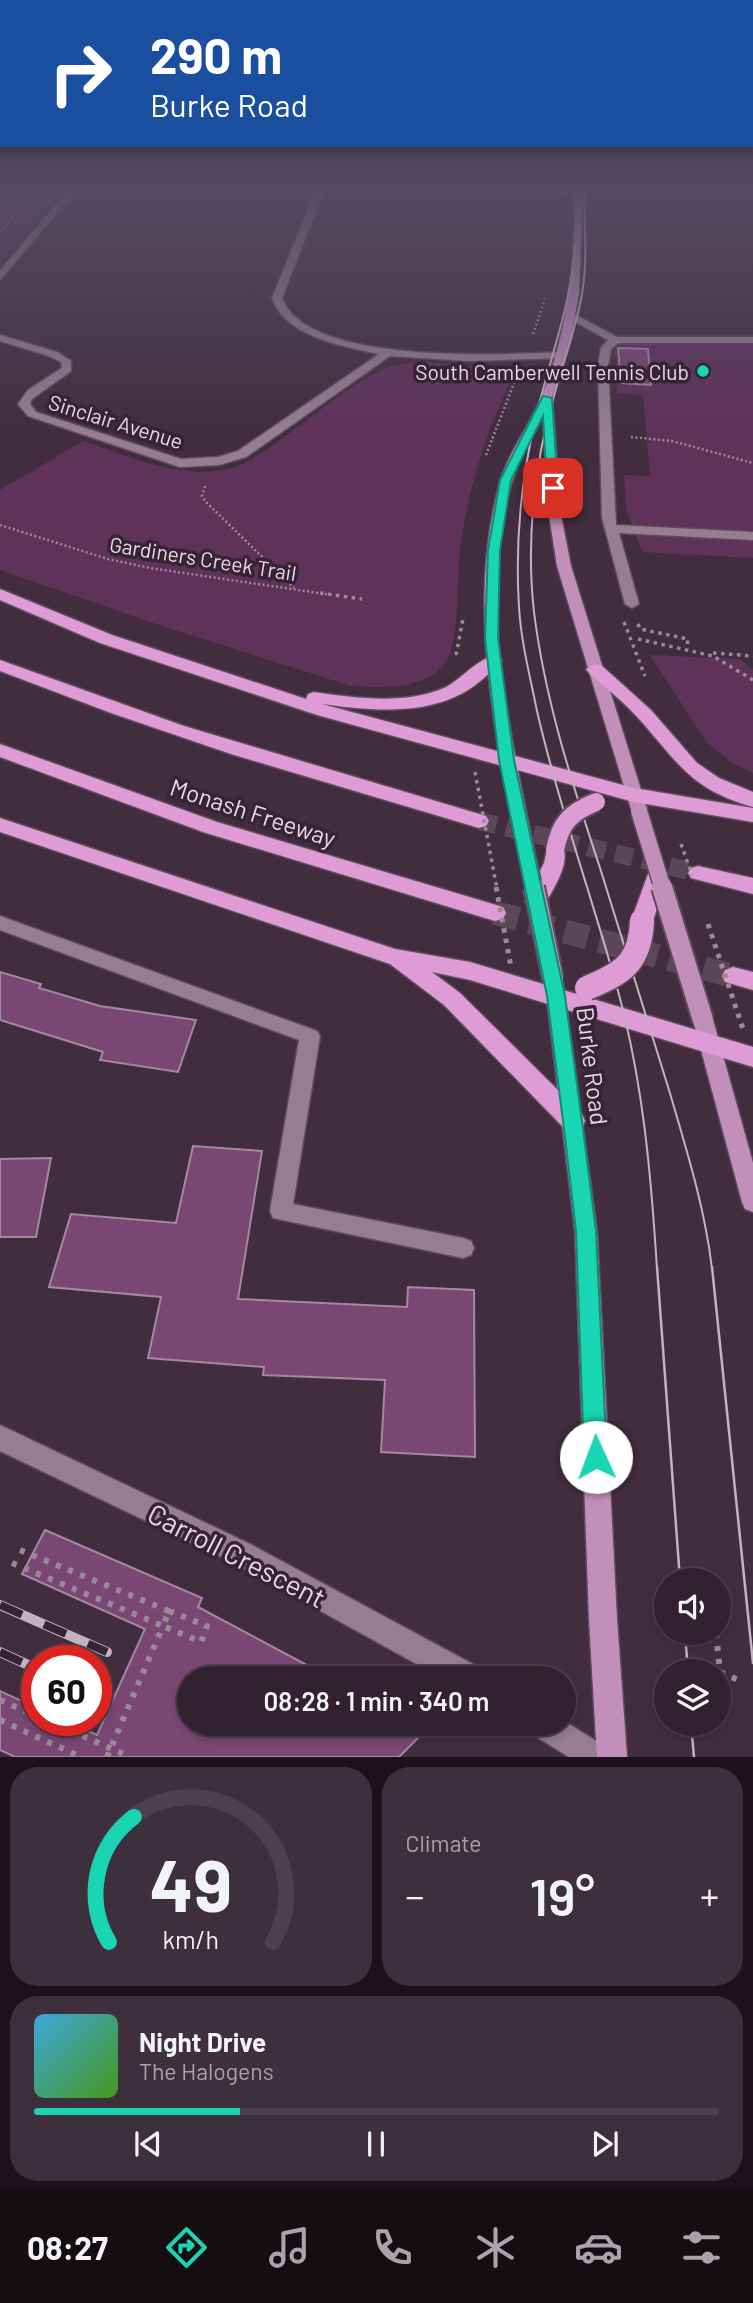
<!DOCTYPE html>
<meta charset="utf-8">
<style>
:root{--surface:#32222f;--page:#3d2f3b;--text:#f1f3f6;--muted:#a8a4aa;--line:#4d3f4b;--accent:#1ad5b2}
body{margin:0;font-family:Barlow,sans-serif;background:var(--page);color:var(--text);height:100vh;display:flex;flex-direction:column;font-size:26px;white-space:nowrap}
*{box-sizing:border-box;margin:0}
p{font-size:23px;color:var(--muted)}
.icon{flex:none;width:38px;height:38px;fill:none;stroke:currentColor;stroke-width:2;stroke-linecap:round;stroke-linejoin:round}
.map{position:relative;height:1757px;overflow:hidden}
.drawer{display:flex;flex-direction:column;gap:10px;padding:10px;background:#1c131a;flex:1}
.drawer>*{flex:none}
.guide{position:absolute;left:0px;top:0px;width:754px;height:147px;box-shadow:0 4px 10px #0003,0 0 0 2px var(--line);background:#1a4fa0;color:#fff;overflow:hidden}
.controls{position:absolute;left:654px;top:1568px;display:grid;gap:14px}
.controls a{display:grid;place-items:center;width:77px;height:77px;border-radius:50%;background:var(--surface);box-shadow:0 4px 10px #0003,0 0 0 2px var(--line);font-size:35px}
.speed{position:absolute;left:21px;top:1645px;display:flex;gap:14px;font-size:35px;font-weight:700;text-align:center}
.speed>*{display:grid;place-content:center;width:91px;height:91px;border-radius:50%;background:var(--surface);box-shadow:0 4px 10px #0003,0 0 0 2px var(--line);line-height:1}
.speed .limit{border:10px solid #d22;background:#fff;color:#111}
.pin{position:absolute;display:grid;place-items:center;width:60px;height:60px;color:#fff;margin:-30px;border-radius:14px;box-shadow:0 4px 10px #0006}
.me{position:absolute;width:77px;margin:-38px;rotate:358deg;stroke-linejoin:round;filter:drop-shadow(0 0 5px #0008)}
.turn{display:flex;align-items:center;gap:24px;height:147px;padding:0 35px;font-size:32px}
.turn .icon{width:91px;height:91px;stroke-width:2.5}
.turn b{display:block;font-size:49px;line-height:60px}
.big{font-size:52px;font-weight:600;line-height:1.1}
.drawer .tile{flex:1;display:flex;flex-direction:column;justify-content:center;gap:10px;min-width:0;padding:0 24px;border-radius:28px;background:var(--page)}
.drawer .dial{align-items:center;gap:0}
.dial svg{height:182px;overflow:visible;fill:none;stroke:var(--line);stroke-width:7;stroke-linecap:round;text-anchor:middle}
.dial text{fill:var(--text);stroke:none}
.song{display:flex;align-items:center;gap:21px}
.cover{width:84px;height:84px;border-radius:10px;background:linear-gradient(135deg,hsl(200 70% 55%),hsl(100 70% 35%))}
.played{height:7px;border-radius:4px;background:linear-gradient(90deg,var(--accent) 30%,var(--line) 30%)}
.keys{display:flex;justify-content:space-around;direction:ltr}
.heat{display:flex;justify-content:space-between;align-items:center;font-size:38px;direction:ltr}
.drawer .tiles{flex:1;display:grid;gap:10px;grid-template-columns:1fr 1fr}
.tile:last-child{grid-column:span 2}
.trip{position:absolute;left:177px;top:1666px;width:399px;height:70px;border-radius:35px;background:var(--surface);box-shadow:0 4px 10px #0003,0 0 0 2px var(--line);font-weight:600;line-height:70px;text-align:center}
.dock{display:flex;height:112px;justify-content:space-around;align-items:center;background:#140e13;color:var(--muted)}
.dock .icon{width:49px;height:49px}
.dock .active{color:var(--accent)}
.dock b{font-size:32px;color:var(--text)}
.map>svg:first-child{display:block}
.green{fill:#5f325a}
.building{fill:#7a4774;stroke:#a2899f;stroke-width:2}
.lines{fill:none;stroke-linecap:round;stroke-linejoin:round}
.highway-tunnel-far1{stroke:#5b4758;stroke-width:18;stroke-dasharray:18 10;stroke-linecap:butt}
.highway-tunnel{stroke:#5b4758;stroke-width:24;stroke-dasharray:24 12;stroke-linecap:butt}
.minor-casing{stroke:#5d4c5b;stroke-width:3}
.major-casing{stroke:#5d4c5b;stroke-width:3}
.highway-casing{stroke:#5d4c5b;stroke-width:3}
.path-far2{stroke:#9b8998;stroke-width:2.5;stroke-dasharray:2 2.5;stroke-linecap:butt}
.path-far1{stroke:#9b8998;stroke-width:3.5;stroke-dasharray:3.5 4.5;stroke-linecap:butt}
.path{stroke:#9b8998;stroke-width:6;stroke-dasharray:5 8;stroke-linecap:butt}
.minor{fill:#967d92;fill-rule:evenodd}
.major{fill:#c28fbb;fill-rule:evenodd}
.highway{fill:#df9bd6;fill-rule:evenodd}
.tram-far1{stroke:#c2b3bf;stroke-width:2}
.tram{stroke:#c2b3bf;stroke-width:2.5}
.rail-casing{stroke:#c2b3bf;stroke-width:10}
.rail{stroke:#372335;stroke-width:8;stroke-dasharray:24;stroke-linecap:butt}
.major-bridge-far1-casing{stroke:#5d4c5b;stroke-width:19;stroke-linecap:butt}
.major-bridge-casing{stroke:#5d4c5b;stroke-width:24;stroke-linecap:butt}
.highway-bridge-far1-casing{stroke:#5d4c5b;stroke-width:22;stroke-linecap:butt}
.highway-bridge-casing{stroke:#5d4c5b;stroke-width:27;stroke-linecap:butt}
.path-bridge-far1{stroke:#9b8998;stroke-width:3.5;stroke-dasharray:3.5 4.5;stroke-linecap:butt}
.path-bridge{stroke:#9b8998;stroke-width:5;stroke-dasharray:4.5 6;stroke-linecap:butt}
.major-bridge-far1{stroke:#c28fbb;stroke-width:16}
.major-bridge{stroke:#c28fbb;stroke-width:20}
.highway-bridge-far1{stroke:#df9bd6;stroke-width:18}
.highway-bridge{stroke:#df9bd6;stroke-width:24}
.route{fill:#1ad5b2;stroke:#118a74;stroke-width:2}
.poi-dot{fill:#1ad5b2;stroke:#372335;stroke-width:2.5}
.labels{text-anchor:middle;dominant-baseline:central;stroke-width:7;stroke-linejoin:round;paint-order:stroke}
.far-poi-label{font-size:21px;fill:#e7d9e4;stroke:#372335;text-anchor:end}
.far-street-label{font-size:21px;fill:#e7d9e4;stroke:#372335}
.street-label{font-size:24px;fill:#e7d9e4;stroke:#372335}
.near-street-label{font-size:28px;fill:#e7d9e4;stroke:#372335}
</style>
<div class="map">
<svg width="753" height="1757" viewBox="0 0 753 1757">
<rect width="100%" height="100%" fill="#422d3f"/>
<path class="green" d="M0 188H62L0 262Z
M626 342 753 345V558L642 552 626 509 624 475 650 476 643 395 617 393 616 356H612L617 346Z
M421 362 516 370C489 423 470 482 461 541 456 570 461 641 446 662 426 690 378 689 348 685L162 626 0 570V490L83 441C131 457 198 488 248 461 280 443 309 417 339 396 366 377 387 363 421 362Z
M650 655 740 659 753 670V773L732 763 707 743Z"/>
<path class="building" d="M618 348 648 349 651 385 621 383Z
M0 972 41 984 39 988 100 1006 196 1020 178 1072 100 1060 103 1052 0 1020Z
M193 1146 262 1151 238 1299 407 1307 408 1287 474 1290 475 1457 381 1452 385 1380 263 1375 264 1367 148 1358 161 1297 49 1287 71 1214 176 1223Z
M51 1158 36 1237H0V1159Z
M45 1530 202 1598 198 1607 331 1678H189V1724H417L427 1729 399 1757H15L0 1750V1691L37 1708V1720H65L97 1735 145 1629 22 1574Z"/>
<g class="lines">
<path class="highway-tunnel-far1" d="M479 821 698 873"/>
<path class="highway-tunnel" d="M495 913 733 976"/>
<defs>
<path id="minor" d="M70 188H78L0 280V271Z
M317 188H325L282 298C306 365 502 355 561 352L566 355 561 358 469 361 390 356 246 457 219 465 180 467 28 416 18 404 28 390 62 368 61 362 49 356 0 341V335L57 352 71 361V371L32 399 30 404 36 412 181 459 218 457 238 451 379 354C342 346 286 337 272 298Z
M450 188 579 190 583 192 579 194 454 190Z
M572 313 617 337H753V343H618L611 349 608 366 616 525 753 532V540L619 533 639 604 632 608 625 604 602 518 598 366 601 348 608 340 568 318 567 316Z
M0 916 317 1031 320 1036 293 1204 463 1238 471 1241 474 1248 471 1255 463 1258 273 1218 270 1211 299 1040 0 930Z
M0 1425 250 1544 480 1668 484 1678H442L232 1562 0 1451Z
M564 1721 606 1747 611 1757H569L532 1734 528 1724H564Z"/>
<path id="major" d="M575 188H583L579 293 570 343 552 397 561 515 571 566 647 809 639 815 631 809 557 566 549 515 543 417C533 435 523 451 516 470 478 573 503 693 523 797L515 802 507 797C488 693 471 586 500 482 509 451 530 425 542 396 569 328 575 260 575 188Z
M554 976 561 978 563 983 597 1231 617 1619 627 1757H597L589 1619 575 1231 545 983 547 978Z
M703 1012 710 1015 713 1020 753 1163V1212L745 1209 742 1202 693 1020 696 1015Z"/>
<path id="highway" d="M0 589 112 635 306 699 308 694 314 692C355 698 405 705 444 688 461 681 481 653 499 657L502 661 499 665C487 675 475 687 461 694 419 716 366 710 322 704L634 788 753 808V822L634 802 317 715 100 643 0 600Z
M0 660 184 726 486 816 489 821 486 826 479 828 231 754 111 713 0 671Z
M595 664 601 665 651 710 697 763 719 778 753 792V807C692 790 679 764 640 720 625 703 606 688 589 673L586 669Z
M0 744 217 822 503 907 506 913 503 919 495 921 203 832 0 757Z
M0 818 395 949 470 962 753 1047V1067L470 980 432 972 460 993 582 1114 585 1121 582 1128 573 1131 564 1128 444 1005 390 964 0 832Z
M555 843 562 845C572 862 552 891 544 906L536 909 528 906 525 901 544 863 548 845Z
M698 866 753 878V894L691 878 688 873 691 868Z
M658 867 665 869 668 874 653 921 650 927 642 929 634 927 631 921 648 874 651 869Z
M733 967 753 972V990L725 982 722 976 725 970Z"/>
</defs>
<use href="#minor" class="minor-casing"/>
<use href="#major" class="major-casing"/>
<use href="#highway" class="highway-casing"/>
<path class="path-far2" d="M0 232 26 201 24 190
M533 334 545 299
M631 437 672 441 753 463
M486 455 516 378
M205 486 202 496 206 502 294 588
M0 525 108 559 150 568 332 595"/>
<path class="path-far1" d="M320 593 362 599
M624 622 645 676
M638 624 640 629 688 639 687 647
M638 639 713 656 753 680
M713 653 753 656
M456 655 463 619"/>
<path class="path" d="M20 1550 169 1611
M12 1563 163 1626
M712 1575V1580
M169 1611 207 1626 201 1642 163 1626Z
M716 1633 720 1672
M704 1664 719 1671
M720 1672 738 1680
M0 1700 37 1716
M0 1720 81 1757
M47 1720 130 1757
M107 1757 163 1626"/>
<use href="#minor" class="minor"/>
<use href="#major" class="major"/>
<use href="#highway" class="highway"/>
<path class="tram-far1" d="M584 188C584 223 588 259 582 294 576 329 563 362 554 396 534 464 526 542 534 612 545 701 573 786 601 871 624 944 647 1017 669 1090 686 1148 705 1208 712 1269
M575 247C571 306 549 360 536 417 521 479 515 543 519 607 521 642 530 676 537 711 559 806 592 897 618 991 643 1082 651 1174 657 1269"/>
<path class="tram" d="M657 1267 680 1580
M712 1267 753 1663
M685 1633 688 1671
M691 1724 694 1757"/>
<defs>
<path id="rail" d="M0 1605 107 1652
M0 1652 37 1669"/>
</defs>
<use href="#rail" class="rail-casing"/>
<use href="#rail" class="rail"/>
<defs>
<path id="major-bridge-far1" d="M515 797 534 889
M639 811 663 889"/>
<path id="major-bridge" d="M534 887 553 979
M662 887 703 1020"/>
<path id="highway-bridge-far1" d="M555 850C560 823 571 812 596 802"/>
<path id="highway-bridge" d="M587 988C623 973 640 963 642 921"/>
</defs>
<use href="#major-bridge-far1" class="major-bridge-far1-casing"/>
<use href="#major-bridge" class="major-bridge-casing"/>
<use href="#highway-bridge-far1" class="highway-bridge-far1-casing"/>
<use href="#highway-bridge" class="highway-bridge-casing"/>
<path class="path-bridge-far1" d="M475 772 497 889
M681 844 692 875"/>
<path class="path-bridge" d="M496 887 511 967
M708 924 744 1032"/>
<use href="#major-bridge-far1" class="major-bridge-far1"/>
<use href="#major-bridge" class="major-bridge"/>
<use href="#highway-bridge-far1" class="highway-bridge-far1"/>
<use href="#highway-bridge" class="highway-bridge"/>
</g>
<linearGradient id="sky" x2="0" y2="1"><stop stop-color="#241923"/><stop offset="0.43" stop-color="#544c63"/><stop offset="1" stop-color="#544c63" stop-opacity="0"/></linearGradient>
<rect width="753" height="434" fill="url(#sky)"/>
<path class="route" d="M543 396 552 398 558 488 553 492 547 488 543 416 511 480 500 550 498 638 514 760 565 996 582 1121 596 1231 607 1457 604 1465 596 1468 588 1465 584 1457 576 1231 563 1121 547 996 499 760 485 638 488 550 500 480Z"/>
<circle class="poi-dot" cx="703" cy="371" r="7"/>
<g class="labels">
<g class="far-poi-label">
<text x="689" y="371">South Camberwell Tennis Club</text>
</g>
<g class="far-street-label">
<text transform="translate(116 421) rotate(17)">Sinclair Avenue</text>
<text transform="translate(203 558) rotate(9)">Gardiners Creek Trail</text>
</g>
<g class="street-label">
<text transform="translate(253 812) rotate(18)">Monash Freeway</text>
<text transform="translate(593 1066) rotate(83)">Burke Road</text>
</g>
<g class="near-street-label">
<text transform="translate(237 1555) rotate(27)">Carroll Crescent</text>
</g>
</g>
</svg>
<div class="controls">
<a><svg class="icon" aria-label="sound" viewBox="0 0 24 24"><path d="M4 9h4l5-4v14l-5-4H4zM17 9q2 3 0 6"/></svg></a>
<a><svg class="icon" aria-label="layers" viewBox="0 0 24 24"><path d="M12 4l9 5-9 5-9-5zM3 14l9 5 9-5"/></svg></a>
</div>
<div class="speed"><div class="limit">60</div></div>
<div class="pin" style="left:553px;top:488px;background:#d93025"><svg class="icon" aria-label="arrive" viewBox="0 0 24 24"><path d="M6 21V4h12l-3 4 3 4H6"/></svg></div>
<svg class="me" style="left:596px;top:1457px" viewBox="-20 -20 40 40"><circle r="19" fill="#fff"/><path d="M0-13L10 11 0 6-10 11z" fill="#1ad5b2"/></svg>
<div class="trip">08:28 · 1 min · 340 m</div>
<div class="guide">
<div class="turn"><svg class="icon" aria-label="right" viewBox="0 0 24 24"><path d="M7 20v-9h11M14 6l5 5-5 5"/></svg><div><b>290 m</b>Burke Road</div></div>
</div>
</div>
<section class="drawer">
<div class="tiles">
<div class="tile dial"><svg viewBox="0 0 100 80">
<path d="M14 69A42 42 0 1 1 86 69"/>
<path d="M14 69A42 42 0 0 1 25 14" stroke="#1ad5b2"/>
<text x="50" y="56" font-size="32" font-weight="700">49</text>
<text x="50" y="72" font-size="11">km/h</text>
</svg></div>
<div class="tile"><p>Climate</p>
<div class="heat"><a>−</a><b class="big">19°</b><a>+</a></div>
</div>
<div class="tile">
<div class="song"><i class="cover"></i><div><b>Night Drive</b><p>The Halogens</p></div></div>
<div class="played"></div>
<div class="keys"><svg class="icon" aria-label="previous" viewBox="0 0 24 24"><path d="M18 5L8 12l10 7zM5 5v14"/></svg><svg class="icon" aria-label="pause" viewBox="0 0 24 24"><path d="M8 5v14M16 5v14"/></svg><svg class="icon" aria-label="next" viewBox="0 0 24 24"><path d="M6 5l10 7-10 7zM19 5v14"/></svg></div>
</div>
</div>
</section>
<nav class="dock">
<b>08:27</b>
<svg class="icon active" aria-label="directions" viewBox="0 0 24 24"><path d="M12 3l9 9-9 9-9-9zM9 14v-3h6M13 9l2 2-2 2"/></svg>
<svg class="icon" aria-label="music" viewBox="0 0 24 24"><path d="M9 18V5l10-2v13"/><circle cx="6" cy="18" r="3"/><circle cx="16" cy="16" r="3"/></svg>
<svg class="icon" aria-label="phone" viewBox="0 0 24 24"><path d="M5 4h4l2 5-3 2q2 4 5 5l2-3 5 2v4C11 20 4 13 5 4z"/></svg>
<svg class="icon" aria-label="climate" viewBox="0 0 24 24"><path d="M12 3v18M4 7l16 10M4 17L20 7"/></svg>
<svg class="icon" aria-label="car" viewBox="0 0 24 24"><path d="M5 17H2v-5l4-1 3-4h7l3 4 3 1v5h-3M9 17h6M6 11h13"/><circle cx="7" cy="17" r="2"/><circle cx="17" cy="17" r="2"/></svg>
<svg class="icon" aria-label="filters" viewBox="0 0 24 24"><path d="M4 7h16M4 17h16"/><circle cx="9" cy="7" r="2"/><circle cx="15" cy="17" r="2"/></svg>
</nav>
